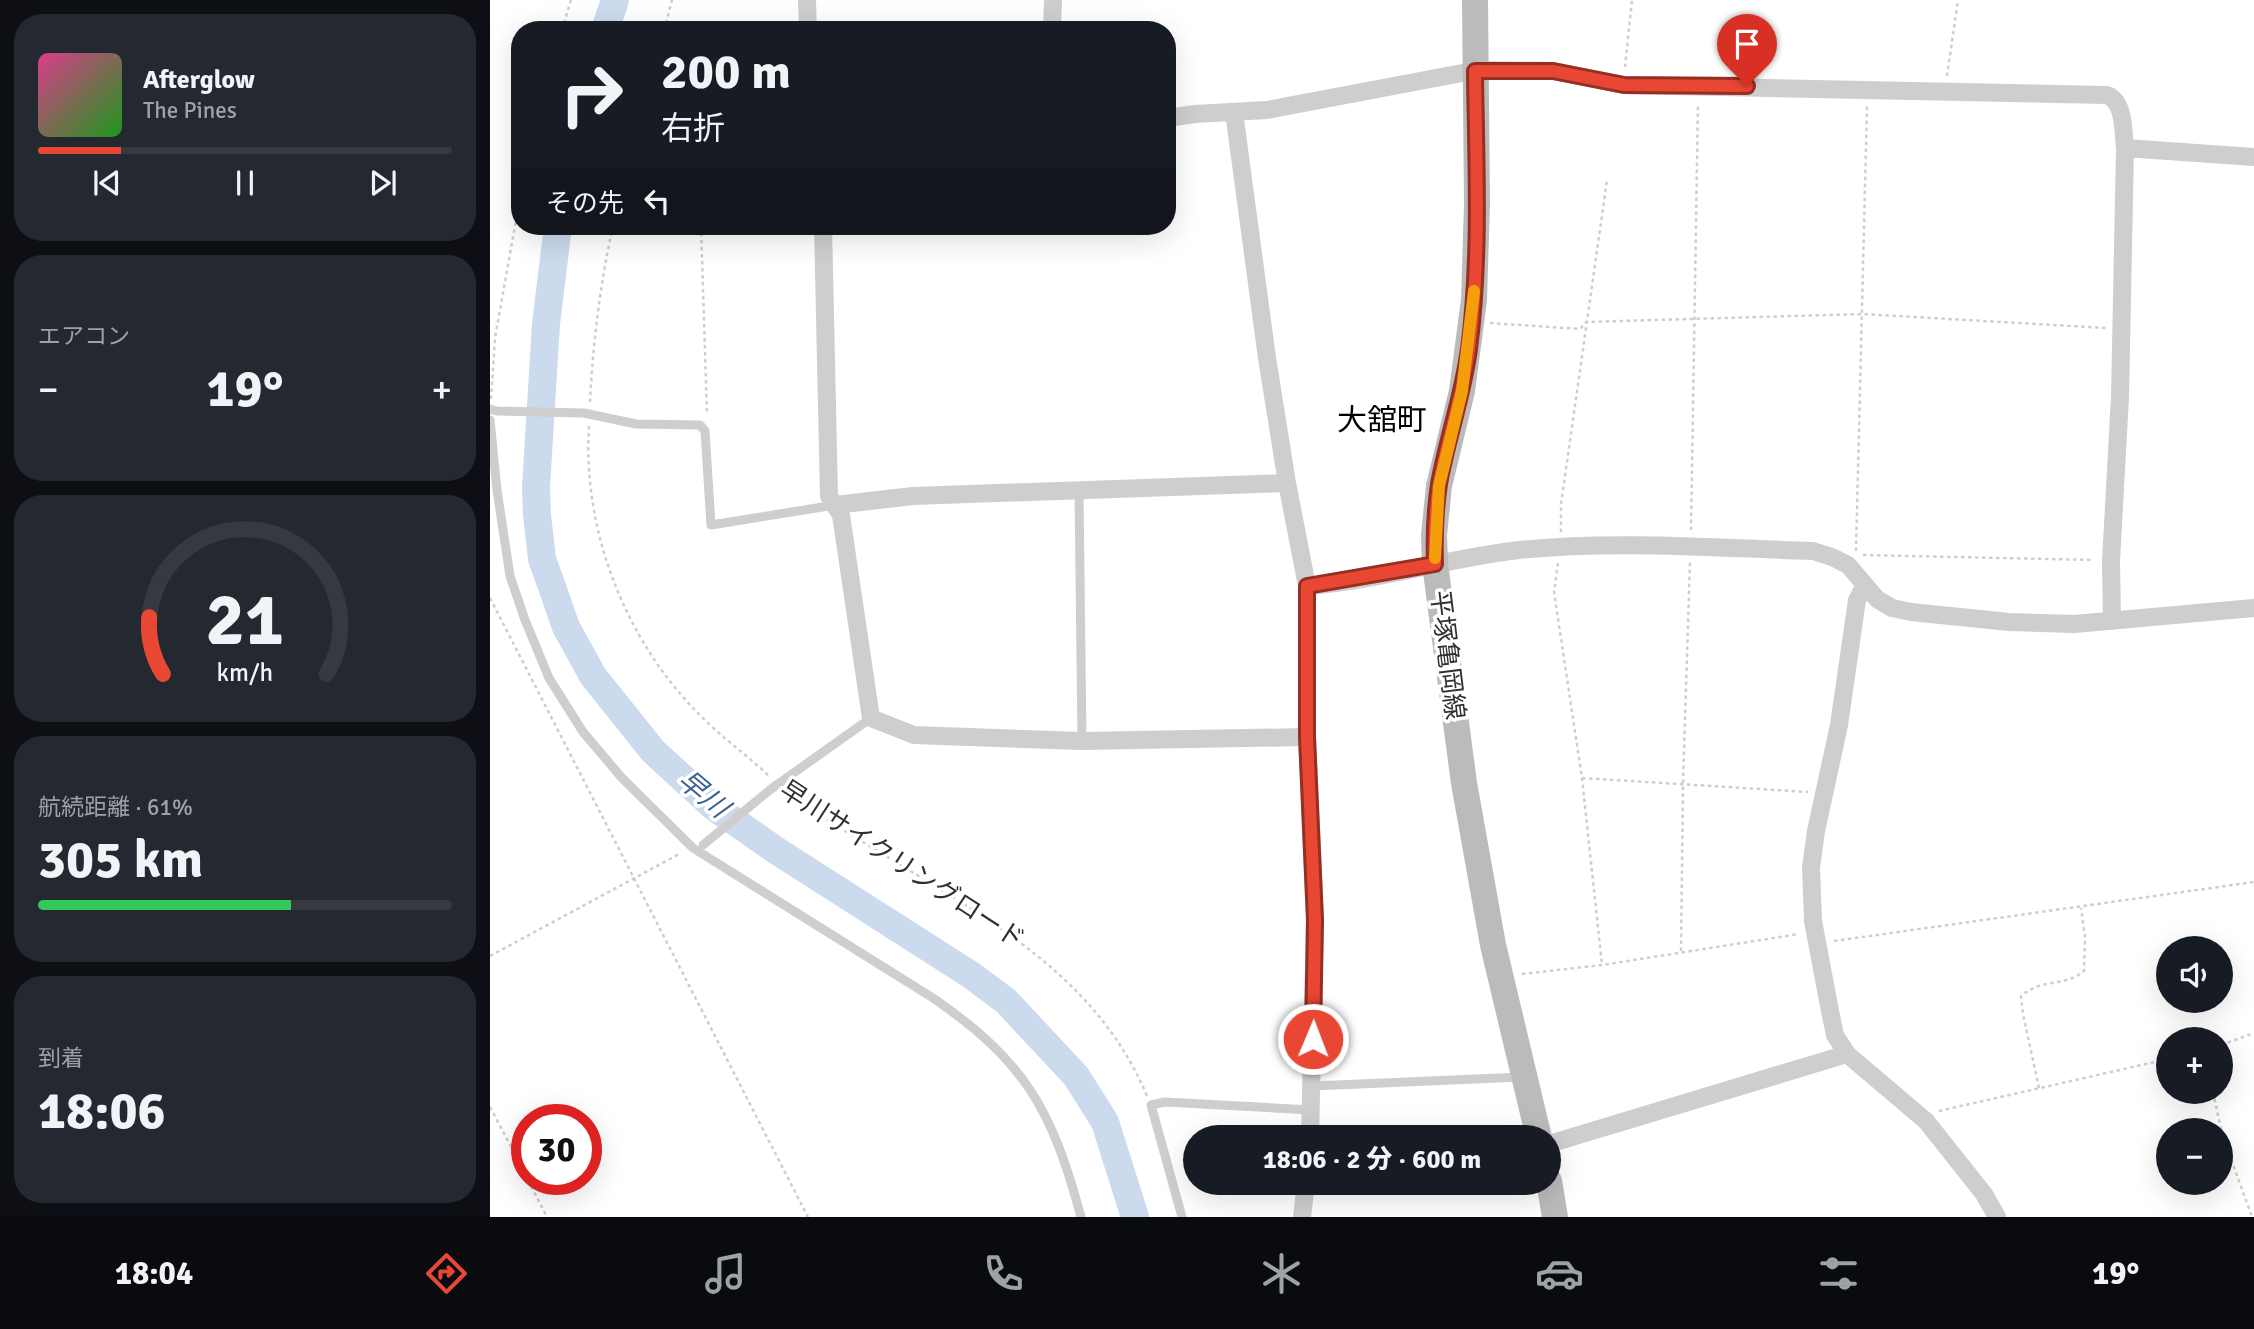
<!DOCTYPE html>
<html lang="ja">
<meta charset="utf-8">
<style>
:root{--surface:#171b24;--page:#242831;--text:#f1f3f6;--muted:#9ea1a6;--line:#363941;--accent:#e74733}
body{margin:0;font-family:Signika,"Noto Sans JP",sans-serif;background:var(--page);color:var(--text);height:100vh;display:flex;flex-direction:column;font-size:26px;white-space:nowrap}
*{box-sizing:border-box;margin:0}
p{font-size:23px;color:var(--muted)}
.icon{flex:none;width:38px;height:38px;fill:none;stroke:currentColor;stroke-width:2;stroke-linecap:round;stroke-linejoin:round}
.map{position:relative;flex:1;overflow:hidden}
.drawer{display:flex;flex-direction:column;gap:14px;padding:14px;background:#0d0f14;width:490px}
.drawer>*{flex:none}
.guide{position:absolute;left:21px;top:21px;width:665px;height:214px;border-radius:28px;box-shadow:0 7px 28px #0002;background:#171b24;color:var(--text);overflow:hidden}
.buttons{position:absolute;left:1666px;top:936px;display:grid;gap:14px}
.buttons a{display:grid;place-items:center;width:77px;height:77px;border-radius:50%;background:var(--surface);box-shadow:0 7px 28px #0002;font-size:35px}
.speed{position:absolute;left:21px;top:1104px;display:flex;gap:14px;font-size:35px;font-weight:700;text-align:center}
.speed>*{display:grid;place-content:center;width:91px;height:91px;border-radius:50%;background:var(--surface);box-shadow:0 7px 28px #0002;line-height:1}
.speed .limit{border:10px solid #d22;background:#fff;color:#111}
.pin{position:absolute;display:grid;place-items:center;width:60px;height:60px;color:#fff;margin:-72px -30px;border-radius:50% 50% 50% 0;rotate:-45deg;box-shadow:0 0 7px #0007}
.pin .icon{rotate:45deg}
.me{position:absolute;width:77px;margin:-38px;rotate:1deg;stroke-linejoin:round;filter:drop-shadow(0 0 5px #0008)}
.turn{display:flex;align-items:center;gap:24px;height:147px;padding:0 35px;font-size:32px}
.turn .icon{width:91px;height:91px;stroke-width:2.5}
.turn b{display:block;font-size:49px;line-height:60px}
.then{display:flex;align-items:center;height:66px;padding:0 35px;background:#0003;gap:14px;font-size:26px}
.big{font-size:52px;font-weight:800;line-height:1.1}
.drawer .tile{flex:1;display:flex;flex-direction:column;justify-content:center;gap:10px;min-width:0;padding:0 24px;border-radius:28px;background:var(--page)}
.drawer .dial{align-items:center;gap:0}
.dial svg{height:182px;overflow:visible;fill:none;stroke:var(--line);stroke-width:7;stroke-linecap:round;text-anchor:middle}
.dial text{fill:var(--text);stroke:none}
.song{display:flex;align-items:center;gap:21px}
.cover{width:84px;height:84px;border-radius:10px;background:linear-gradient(135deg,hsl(330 70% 55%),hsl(120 70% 35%))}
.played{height:7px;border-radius:4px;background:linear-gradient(90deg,var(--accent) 20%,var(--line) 20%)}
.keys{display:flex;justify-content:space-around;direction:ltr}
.heat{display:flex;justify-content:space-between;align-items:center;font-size:38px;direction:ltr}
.charge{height:10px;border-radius:5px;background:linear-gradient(90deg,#34c759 61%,var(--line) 0)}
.trip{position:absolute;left:693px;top:1125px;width:378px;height:70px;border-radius:35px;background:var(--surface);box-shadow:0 7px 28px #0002;font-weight:800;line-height:70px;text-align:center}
.tab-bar{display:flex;height:112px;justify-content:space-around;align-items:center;background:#090b0e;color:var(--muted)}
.tab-bar .icon{width:49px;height:49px}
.tab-bar .active{color:var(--accent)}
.tab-bar b{font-size:32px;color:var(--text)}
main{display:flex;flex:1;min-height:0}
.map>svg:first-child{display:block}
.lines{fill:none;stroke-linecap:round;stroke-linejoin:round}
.river{stroke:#cbdaed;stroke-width:28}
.path{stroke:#cecece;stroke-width:2.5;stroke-dasharray:3.5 3.5;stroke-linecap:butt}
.service{stroke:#cecece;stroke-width:9}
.minor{stroke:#cecece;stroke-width:18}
.secondary{stroke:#bbb;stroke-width:26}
.route-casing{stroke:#962e21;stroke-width:18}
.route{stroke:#e74733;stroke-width:12}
.slow{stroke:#f59e0b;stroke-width:12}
.labels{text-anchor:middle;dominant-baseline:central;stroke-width:7;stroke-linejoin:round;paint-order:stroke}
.street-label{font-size:26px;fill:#313131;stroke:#fff}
.water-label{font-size:28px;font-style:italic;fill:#3d6395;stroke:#fff}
.quarter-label{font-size:30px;fill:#000;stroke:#fff}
</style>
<main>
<section class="drawer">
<div class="tile">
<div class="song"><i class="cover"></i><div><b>Afterglow</b><p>The Pines</p></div></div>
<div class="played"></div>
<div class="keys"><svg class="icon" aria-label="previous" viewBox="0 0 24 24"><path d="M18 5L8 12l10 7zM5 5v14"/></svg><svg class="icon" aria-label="pause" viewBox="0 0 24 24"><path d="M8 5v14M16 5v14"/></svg><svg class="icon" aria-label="next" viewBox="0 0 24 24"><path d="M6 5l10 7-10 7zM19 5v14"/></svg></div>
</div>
<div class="tile"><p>エアコン</p>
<div class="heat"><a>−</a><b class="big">19°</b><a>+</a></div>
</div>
<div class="tile dial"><svg viewBox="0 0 100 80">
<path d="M14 69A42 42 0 1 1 86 69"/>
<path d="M14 69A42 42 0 0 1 8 44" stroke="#e74733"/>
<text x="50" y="56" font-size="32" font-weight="700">21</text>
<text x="50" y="72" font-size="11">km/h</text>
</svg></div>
<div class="tile"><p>航続距離 · 61%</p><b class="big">305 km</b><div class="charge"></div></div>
<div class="tile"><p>到着</p><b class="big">18:06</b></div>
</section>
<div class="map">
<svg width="1764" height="1217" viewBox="0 0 1764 1217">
<rect width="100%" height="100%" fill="#fff"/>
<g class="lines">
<path class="river" d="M115 30 125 0
M68 226 56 324 46 487 47 515 52 559 61 584 76 627 103 676 163 751 224 807 287 851 481 975 516 1001 586 1076 615 1122 645 1217"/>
<path class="path" d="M72 30 81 0
M174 30 182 0
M1135 67 1142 0
M1457 76 1468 0
M211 226 217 414
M1000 323 1090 329 1096 322 1372 314 1616 328
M1 399 5 338 30 198
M100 402C103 343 110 284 123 226
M99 426C92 535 139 649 218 723 238 742 259 757 279 776
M1201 530 1208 103
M1071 532V504L1117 180
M1366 551 1377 106
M1373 555 1604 560
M1068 563 1064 592 1092 778 1112 965
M0 598 318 1217
M1092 778 1318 792
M297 791 327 814C366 838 406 862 445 886 534 941 615 996 657 1096
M1344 941 1764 882
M1191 951 1193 784 1200 561
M0 956 191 853
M1032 974 1112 965 1309 934
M1731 1045 1764 1033
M1549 1088 1533 1014 1531 996C1554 977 1573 988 1594 971L1595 937 1591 908
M1723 1092 1732 1134 1762 1217
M0 1107 37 1177
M1449 1111 1678 1059
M38 1180 57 1217"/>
<path class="service" d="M0 409 7 411 94 413 146 424 210 425 215 431 221 525 345 505
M0 420 7 490 20 576 35 620 59 678 93 732 132 778 203 848 443 998C536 1062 562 1110 591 1217
M589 492 592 741
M213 845 281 789 381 718
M823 1086 1032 1077
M692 1217 661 1105 675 1102 822 1110"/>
<path class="minor" d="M317 0 318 30
M562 30 563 0
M744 112 777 358 797 483 817 586V737L825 920 820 1138
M677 118 705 114 777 110 988 70 1063 71 1134 85 1617 95C1635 102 1633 132 1635 148L1630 397 1621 561 1622 621
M1635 148 1764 157
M333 226 339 496 351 515 381 718 424 735 592 741 817 737
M345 505 423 496 797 483
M817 586C887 581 958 558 1029 550 1126 540 1226 548 1323 551L1342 557 1358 565 1387 599 1402 608 1421 612 1519 622 1584 624 1764 608
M1374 587 1367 600 1349 725 1326 831 1321 868 1323 921 1340 1011 1345 1035 1357 1054 1436 1121 1494 1194 1507 1217
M1059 1144 1357 1054
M812 1217 816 1183"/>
<path class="secondary" d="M985 0 987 204 984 300 972 391 949 486 944 535 945 564 974 783 1003 945 1049 1138
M1059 1181 1065 1217"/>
</g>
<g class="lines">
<defs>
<path id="route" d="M823 1039 825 920 817 737V586L945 564C944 538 945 511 949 484 957 439 973 395 979 349 991 257 986 163 985 71H1063L1134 85 1257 86"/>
</defs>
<use href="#route" class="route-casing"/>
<use href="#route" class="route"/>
<path class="slow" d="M945 558 949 486 972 391 984 291"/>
</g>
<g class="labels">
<g class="street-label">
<text transform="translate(957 655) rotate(83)">平塚亀岡線</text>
<text transform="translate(412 865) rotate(33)">早川サイクリングロード</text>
</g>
<g class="water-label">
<text transform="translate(213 794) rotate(40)">早川</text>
</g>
<g class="quarter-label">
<text x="892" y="420">大舘町</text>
</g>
</g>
</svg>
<div class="buttons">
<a><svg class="icon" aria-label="sound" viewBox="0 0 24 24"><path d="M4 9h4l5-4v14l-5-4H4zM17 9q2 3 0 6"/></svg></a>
<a>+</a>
<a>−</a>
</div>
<div class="speed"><div class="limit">30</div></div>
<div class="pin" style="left:1257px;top:86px;background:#d93025"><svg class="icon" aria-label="arrive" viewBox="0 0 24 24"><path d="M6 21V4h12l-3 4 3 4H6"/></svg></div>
<svg class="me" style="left:823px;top:1039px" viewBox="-20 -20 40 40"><circle r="17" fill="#e74733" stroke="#fff" stroke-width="3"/><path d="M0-11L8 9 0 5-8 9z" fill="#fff"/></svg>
<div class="trip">18:06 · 2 分 · 600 m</div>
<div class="guide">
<div class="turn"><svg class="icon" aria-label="right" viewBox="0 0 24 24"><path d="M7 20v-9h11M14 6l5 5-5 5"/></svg><div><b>200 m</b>右折</div></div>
<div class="then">その先<svg class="icon" aria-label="left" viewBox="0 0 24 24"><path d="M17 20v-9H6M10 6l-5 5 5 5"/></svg></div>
</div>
</div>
</main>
<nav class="tab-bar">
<b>18:04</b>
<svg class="icon active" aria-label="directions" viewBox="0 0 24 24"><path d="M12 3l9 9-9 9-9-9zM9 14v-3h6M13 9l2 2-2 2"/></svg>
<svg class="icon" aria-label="music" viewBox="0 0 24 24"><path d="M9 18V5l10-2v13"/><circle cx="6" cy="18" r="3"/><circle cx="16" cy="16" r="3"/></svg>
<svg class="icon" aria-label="phone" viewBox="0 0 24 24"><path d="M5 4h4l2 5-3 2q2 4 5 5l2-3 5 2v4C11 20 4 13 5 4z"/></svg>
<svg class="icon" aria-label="climate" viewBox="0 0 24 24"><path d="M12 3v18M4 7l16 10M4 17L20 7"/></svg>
<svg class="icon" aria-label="car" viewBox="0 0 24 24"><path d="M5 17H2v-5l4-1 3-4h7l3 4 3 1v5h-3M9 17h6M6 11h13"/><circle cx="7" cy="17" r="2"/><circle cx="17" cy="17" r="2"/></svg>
<svg class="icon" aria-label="filters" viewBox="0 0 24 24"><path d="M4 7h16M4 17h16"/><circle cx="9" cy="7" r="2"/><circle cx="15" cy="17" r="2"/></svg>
<b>19°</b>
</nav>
